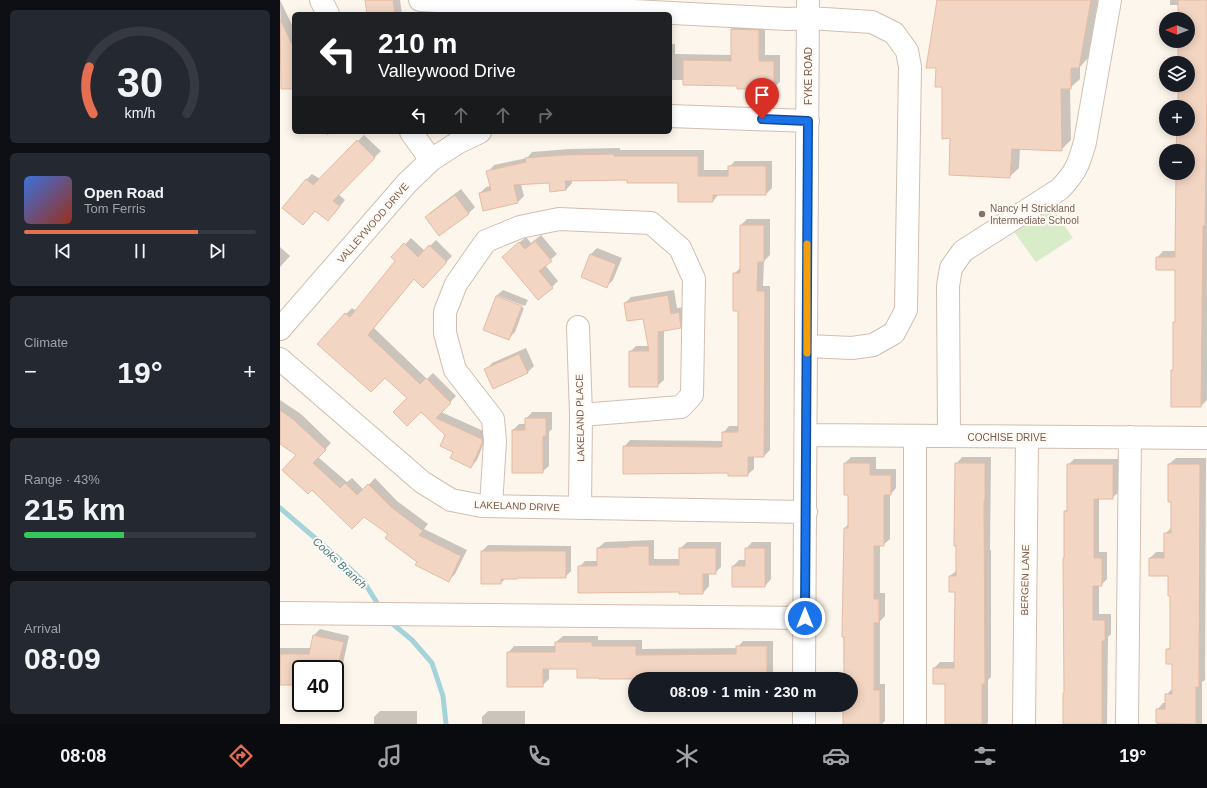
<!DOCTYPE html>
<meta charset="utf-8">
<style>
:root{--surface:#171b24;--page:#242831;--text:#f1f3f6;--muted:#9ea1a6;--line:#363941;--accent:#e76f51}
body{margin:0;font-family:Helvetica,sans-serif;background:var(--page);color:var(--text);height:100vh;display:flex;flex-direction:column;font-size:15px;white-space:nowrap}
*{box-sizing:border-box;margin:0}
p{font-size:13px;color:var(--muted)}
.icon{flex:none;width:22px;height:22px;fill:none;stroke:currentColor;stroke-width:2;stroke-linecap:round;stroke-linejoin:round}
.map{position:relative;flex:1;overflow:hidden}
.details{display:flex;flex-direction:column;gap:10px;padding:10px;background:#0d0f14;width:280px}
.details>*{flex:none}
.hud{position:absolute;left:12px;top:12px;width:380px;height:122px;border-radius:6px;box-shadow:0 2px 10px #0003;background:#202124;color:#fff;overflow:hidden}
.needle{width:26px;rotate:270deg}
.fabs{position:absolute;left:879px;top:12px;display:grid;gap:8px}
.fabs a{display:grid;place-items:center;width:36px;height:36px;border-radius:50%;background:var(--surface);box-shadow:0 2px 10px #0003;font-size:20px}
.speed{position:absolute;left:12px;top:660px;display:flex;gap:8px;font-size:20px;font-weight:700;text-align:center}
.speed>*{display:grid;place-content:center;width:52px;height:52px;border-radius:50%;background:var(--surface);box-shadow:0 2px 10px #0003;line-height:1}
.speed .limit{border:2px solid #111;border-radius:6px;background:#fff;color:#111}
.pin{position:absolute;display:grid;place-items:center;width:34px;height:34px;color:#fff;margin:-41px -17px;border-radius:50% 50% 50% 0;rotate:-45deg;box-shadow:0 0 4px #0007}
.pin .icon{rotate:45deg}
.me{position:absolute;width:44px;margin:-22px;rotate:0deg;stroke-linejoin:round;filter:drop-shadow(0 0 3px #0008)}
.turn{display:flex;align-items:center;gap:14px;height:84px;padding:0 20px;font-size:18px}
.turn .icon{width:52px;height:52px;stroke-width:2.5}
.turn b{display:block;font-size:28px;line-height:34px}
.lanes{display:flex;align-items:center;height:38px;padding:0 20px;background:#0003;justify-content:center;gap:20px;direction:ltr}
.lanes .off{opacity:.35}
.big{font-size:30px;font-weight:600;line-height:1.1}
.details .widget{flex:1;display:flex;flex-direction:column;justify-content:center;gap:6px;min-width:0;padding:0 14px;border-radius:6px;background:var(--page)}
.details .dial{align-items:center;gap:0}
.dial svg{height:104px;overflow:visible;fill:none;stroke:var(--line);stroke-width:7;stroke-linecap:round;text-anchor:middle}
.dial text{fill:var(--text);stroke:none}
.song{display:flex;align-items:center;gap:12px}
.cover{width:48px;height:48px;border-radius:6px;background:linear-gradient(135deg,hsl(220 70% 55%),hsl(10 70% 35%))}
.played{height:4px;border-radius:2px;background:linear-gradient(90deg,var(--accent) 75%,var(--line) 75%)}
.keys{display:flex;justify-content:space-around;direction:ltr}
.heat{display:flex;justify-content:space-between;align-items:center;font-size:22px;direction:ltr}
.charge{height:6px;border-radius:3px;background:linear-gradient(90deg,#34c759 43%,var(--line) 0)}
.trip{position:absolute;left:348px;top:672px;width:230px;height:40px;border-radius:20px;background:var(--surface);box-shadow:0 2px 10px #0003;font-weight:600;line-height:40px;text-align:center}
.tab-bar{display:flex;height:64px;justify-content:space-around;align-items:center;background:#090b0e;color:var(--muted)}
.tab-bar .icon{width:28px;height:28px}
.tab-bar .on{color:var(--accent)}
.tab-bar b{font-size:18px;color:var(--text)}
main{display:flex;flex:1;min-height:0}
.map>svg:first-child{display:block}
.green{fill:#d8ecc9}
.shadow{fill:#0003}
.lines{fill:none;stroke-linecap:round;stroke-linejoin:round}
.stream{stroke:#a5d3da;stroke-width:5}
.building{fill:#f3d5c3;stroke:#e6bba3}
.minor-casing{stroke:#d1beb0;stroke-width:24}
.minor{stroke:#fff;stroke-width:22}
.route-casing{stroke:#114b97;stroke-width:10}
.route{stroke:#1a73e8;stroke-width:7}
.slow{stroke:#f59e0b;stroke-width:7}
.education-dot{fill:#8d6e63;stroke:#fffaf3;stroke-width:1.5}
.labels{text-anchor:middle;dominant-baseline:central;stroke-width:4;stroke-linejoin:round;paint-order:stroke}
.street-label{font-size:10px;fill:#7a5c4d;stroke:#fffaf3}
.education-label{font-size:10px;fill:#785e54;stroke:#fffaf3;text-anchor:start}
.water-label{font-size:11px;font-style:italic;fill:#437c86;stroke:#fffaf3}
</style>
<main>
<section class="details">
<div class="widget dial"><svg viewBox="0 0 100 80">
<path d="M14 69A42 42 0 1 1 86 69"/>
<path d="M14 69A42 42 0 0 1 11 33" stroke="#e76f51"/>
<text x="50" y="56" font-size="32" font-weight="700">30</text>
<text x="50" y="72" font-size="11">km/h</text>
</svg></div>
<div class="widget">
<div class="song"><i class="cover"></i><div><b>Open Road</b><p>Tom Ferris</p></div></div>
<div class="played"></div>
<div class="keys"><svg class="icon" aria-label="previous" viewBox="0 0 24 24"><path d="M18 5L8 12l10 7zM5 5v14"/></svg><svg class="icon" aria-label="pause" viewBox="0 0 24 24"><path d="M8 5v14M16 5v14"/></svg><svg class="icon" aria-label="next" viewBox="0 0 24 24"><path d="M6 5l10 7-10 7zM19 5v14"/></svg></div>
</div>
<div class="widget"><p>Climate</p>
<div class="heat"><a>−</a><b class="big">19°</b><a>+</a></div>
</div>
<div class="widget"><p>Range · 43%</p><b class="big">215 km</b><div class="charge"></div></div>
<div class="widget"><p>Arrival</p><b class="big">08:09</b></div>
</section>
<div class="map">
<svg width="927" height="724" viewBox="0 0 927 724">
<rect width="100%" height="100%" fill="#fdf6ec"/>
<path class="green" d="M769 203 793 238 756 262 732 229Z"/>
<path class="shadow" d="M0 0 14 29V88H2Z
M86 0H120L122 14H88Z
M658 0H818L808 58 800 67V79L790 88 791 140 781 150 740 148 739 168 729 177 671 137 663 86Z
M890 0H927V400L921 406 892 370 894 368 896 269 877 258 883 251H896L897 173H908V151H897V129H908V107H898V102L899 101V85H908V63H899V41H908V19H899V5H890Z
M458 23 485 24V55H500V82L493 88 404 80H390V44H395V54L452 55V29Z
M45 132H52L47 135Z
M84 135 101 151 58 194 65 200 54 214 36 210 23 224 26 180 32 174 40 179Z
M340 148V150H424V170H449V167L455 161H492V188L486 194H439L433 201 399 182 348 179 292 180V183L286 190 270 182 241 184 244 196 238 202 204 210 200 193 206 187 211 186 208 172 214 165 247 158 252 152 290 149Z
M181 189 195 207 188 214 146 217 152 211Z
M467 219H490V255L484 261 483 286H490V450L484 456H474V469L467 475 449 472 344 447 350 440 443 441V433L449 426H459V310L454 274 461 267V225Z
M261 235 277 254 265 265 278 281 272 287 229 251 246 237 251 243Z
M131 238 145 251 156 240 172 256 143 286 134 278 94 328 147 379 153 373 176 396 161 412 208 433 197 460 191 467 174 451 166 435 128 398 66 314 72 308 76 311 116 261 113 257Z
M0 247 10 256 0 267Z
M317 248 342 258 333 280 327 286 311 254Z
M223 290 248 300 245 306 218 296V298L244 308 235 332 229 338 216 296Z
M394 290 397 308 405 307 406 321 400 327 384 330V380L377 386 350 352 356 346H369L364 318 345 303 351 297Z
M246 348 254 366 247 373 206 370 212 363Z
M0 400 21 414 51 443 38 457 67 482 72 478 84 490 95 478 117 501 148 524 144 529 187 550 175 574 169 580 138 561 109 534 17 455 0 442Z
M252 412H272V429L269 432V466L262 472 233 430 239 424H246V419Z
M571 457H596V469H616V488L610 495V539L603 545H600V593H605V616L600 621V684H605V721L602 724H564V705H571V679H564L563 600 565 528 569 523V494L565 463Z
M682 457H711L710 550H711V677L708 680V722L707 724H666V683L654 668 660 662H675L676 591H670V576L677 570 676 464Z
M896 458H926L925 680 922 682V724H877V710L883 703H886V695L893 688V663L887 650 891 646V595L889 575 870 558 876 552H885V534L892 527V501L889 464Z
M794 459H839V492L832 498H819V552H827V579L821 585H819V614H831V634L828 637 827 724H784L785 511 788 509V465Z
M374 540V559H400V549L407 542H441V567L435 573H429V586L423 593H400V591L299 567 305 561H318V548L325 542Z
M472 542H491V579L485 586 453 566 459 560H466V549Z
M208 545 291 546V571L285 577 226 578 221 583 202 551Z
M40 629 69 636 61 673 55 678V669H21V671H20V678L13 684H0V648H31L34 635Z
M283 636H318V640H362V649L457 648 463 641H493V676L490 679H364L298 668H269V679L262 686 228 653 234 646H276V642Z
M100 711H137V724H94V717Z
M208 711H245V724H202V717Z"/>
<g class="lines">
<path class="stream" d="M0 508 63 562 84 582 101 609
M108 620 132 640 152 663 163 696 166 724"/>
</g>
<path class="building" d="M85 0H113L115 14H87Z
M657 0H811L799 68H791V89H781L782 151 732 149 730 178 669 175 670 138 662 139V87H655L656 68H646Z
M898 0H927V94L925 226H923L921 407H891V370H893V322H895V270H876V257H895L896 173H908V151H896L897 129H908V107H897V102H898V85H908V63H898V41H908V19H898Z
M0 19 14 48V89H1Z
M451 29 479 30V61H494V89H457V86L403 85V60L451 61Z
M77 140 95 158 53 201 60 206 48 221 35 211 23 225 2 208 26 179 33 185Z
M334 154V156H418V176H448V166H486V195H433V202H398V183H347V180L285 181 286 190 270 192 269 183 234 185 238 203 203 211 199 193 211 190 206 171 246 162 245 158 284 155Z
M175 195 189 214 159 236 145 217Z
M460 225H484V262H478L477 291H485L484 457H468V476H448V473L343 474V446L442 447V432H458V311H453V273H460Z
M255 241 272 261 259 271 273 288 258 300 222 257 239 242 245 249Z
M124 243 138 257 149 245 167 262 143 288 134 279 88 335 140 384 146 378 171 403 156 418 202 439V443L191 468 170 458 173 452 160 446 165 435 141 412 127 426 113 412 127 398 105 378 91 392 37 344 65 313 70 317 115 261 111 257Z
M310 254 336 264 327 288 301 277Z
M388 295 391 314 399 312 401 328 378 332V387H349V351H369L363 319 347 321 344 303Z
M216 296 242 306 229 340 203 330Z
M239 354 248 373 213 389 204 369Z
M0 410 14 420 46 450 33 463 60 488 65 483 77 495 88 484 111 507 143 531 139 535 181 556 169 582 135 565 137 562 105 538 108 534 84 517 72 529 32 490 28 494 2 470 16 455 0 444Z
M245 418H266V436H263V473H232V430H245Z
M564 463H590V475H611V495H604V546H594V599H599V623H594V690H600V724H563V705H571V679H564V637H562L564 528H568V495H564Z
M675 463H705V501H704L705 684H702V724H665V684H653V668H674L675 592H669V576H676V546H674Z
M787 464H833V499H814V558H822V586H813V620H825V641H822V724H783V693H784L783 558H784V511H787Z
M888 464H920L919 687H916V724L876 723V709H885V694H892V664H886V649H890V596H888V576H869V558H884V533H891V502H888Z
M349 546H369V565H399V548H436V574H423V594H399V592L298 593V566H317V548L349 547Z
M465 548H485V587H452V566H465Z
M201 551H286V578H237V579H221V584H201Z
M33 635 64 642 57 669H14V685H0V654H29Z
M275 642H312V646H356V655L456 654V646H487V679H319V678H297V669H263V687H227V652H275Z"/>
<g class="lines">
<defs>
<path id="minor" d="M41 0 48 14
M140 0 508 19 529 18 592 22 614 33 627 51 630 67 626 310 614 333 593 345 572 348 527 346
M390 116 528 121
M131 132 151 160
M298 327 301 415 300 508
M0 329 127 183 151 160 179 142 200 132
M0 359 142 482 171 500 202 506 526 512
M526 435 927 438
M669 436 668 286 671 268 683 251 780 189C796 172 799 164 805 142L830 0
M211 506 215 441 213 419 175 370 165 333V312L176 284 206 241 240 227 279 219 371 223 400 248 414 279 412 395 401 407 301 415
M0 613 525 618
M524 679 528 0
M524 724V705
M635 724V436
M744 724 747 437
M847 724 850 437"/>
</defs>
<use href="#minor" class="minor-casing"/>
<use href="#minor" class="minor"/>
</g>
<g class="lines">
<defs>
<path id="route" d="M482 119 528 121 525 618"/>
</defs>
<use href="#route" class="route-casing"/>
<use href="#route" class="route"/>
<path class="slow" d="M527 353V244"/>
</g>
<circle class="education-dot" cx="702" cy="214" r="4"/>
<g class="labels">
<g class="street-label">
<text transform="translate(528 76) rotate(-90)">FYKE ROAD</text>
<text transform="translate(93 223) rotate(-49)">VALLEYWOOD DRIVE</text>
<text transform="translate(300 418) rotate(-91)">LAKELAND PLACE</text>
<text x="727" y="437">COCHISE DRIVE</text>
<text transform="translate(237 506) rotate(2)">LAKELAND DRIVE</text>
<text transform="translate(745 580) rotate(-89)">BERGEN LANE</text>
</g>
<g class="education-label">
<text x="710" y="208">Nancy H Strickland<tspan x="710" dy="12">Intermediate School</tspan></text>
</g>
<g class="water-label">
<text transform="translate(60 563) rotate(43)">Cooks Branch</text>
</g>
</g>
</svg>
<div class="fabs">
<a><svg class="needle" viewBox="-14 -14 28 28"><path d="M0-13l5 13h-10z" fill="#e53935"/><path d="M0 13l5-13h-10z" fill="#9ea1a6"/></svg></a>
<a><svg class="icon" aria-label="layers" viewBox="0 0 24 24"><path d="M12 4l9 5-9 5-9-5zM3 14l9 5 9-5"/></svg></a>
<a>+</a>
<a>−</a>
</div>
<div class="speed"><div class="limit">40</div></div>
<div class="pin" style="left:482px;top:119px;background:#d93025"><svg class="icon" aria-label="arrive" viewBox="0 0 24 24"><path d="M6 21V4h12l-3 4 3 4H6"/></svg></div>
<svg class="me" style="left:525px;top:618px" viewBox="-20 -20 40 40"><circle r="17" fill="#1a73e8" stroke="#fff" stroke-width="3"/><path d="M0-11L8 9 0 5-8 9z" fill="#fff"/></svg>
<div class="trip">08:09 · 1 min · 230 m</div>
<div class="hud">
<div class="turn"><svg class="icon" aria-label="left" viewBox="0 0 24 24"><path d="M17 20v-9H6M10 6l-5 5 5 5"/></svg><div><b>210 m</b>Valleywood Drive</div></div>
<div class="lanes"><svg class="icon" aria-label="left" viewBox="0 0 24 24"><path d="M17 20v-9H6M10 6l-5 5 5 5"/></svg><svg class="icon off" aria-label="ahead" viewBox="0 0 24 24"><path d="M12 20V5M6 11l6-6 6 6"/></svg><svg class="icon off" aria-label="ahead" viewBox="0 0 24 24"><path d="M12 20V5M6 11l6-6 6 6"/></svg><svg class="icon off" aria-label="right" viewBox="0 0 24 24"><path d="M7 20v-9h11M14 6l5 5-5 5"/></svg></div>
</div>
</div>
</main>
<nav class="tab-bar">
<b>08:08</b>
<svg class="icon on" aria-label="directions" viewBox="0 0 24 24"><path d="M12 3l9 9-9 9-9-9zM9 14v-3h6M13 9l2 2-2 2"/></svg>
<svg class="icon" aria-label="music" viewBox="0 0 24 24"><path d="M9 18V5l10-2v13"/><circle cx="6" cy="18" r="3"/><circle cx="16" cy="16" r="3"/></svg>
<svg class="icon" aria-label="phone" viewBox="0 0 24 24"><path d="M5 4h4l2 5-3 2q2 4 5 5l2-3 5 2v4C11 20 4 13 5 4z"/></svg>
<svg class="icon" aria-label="climate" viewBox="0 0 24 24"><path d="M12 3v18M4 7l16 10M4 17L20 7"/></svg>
<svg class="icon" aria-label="car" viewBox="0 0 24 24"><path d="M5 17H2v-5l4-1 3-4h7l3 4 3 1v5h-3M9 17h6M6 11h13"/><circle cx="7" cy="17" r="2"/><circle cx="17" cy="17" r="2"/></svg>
<svg class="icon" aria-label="filters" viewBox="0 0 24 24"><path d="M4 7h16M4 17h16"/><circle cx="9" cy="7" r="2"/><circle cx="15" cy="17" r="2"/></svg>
<b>19°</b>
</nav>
